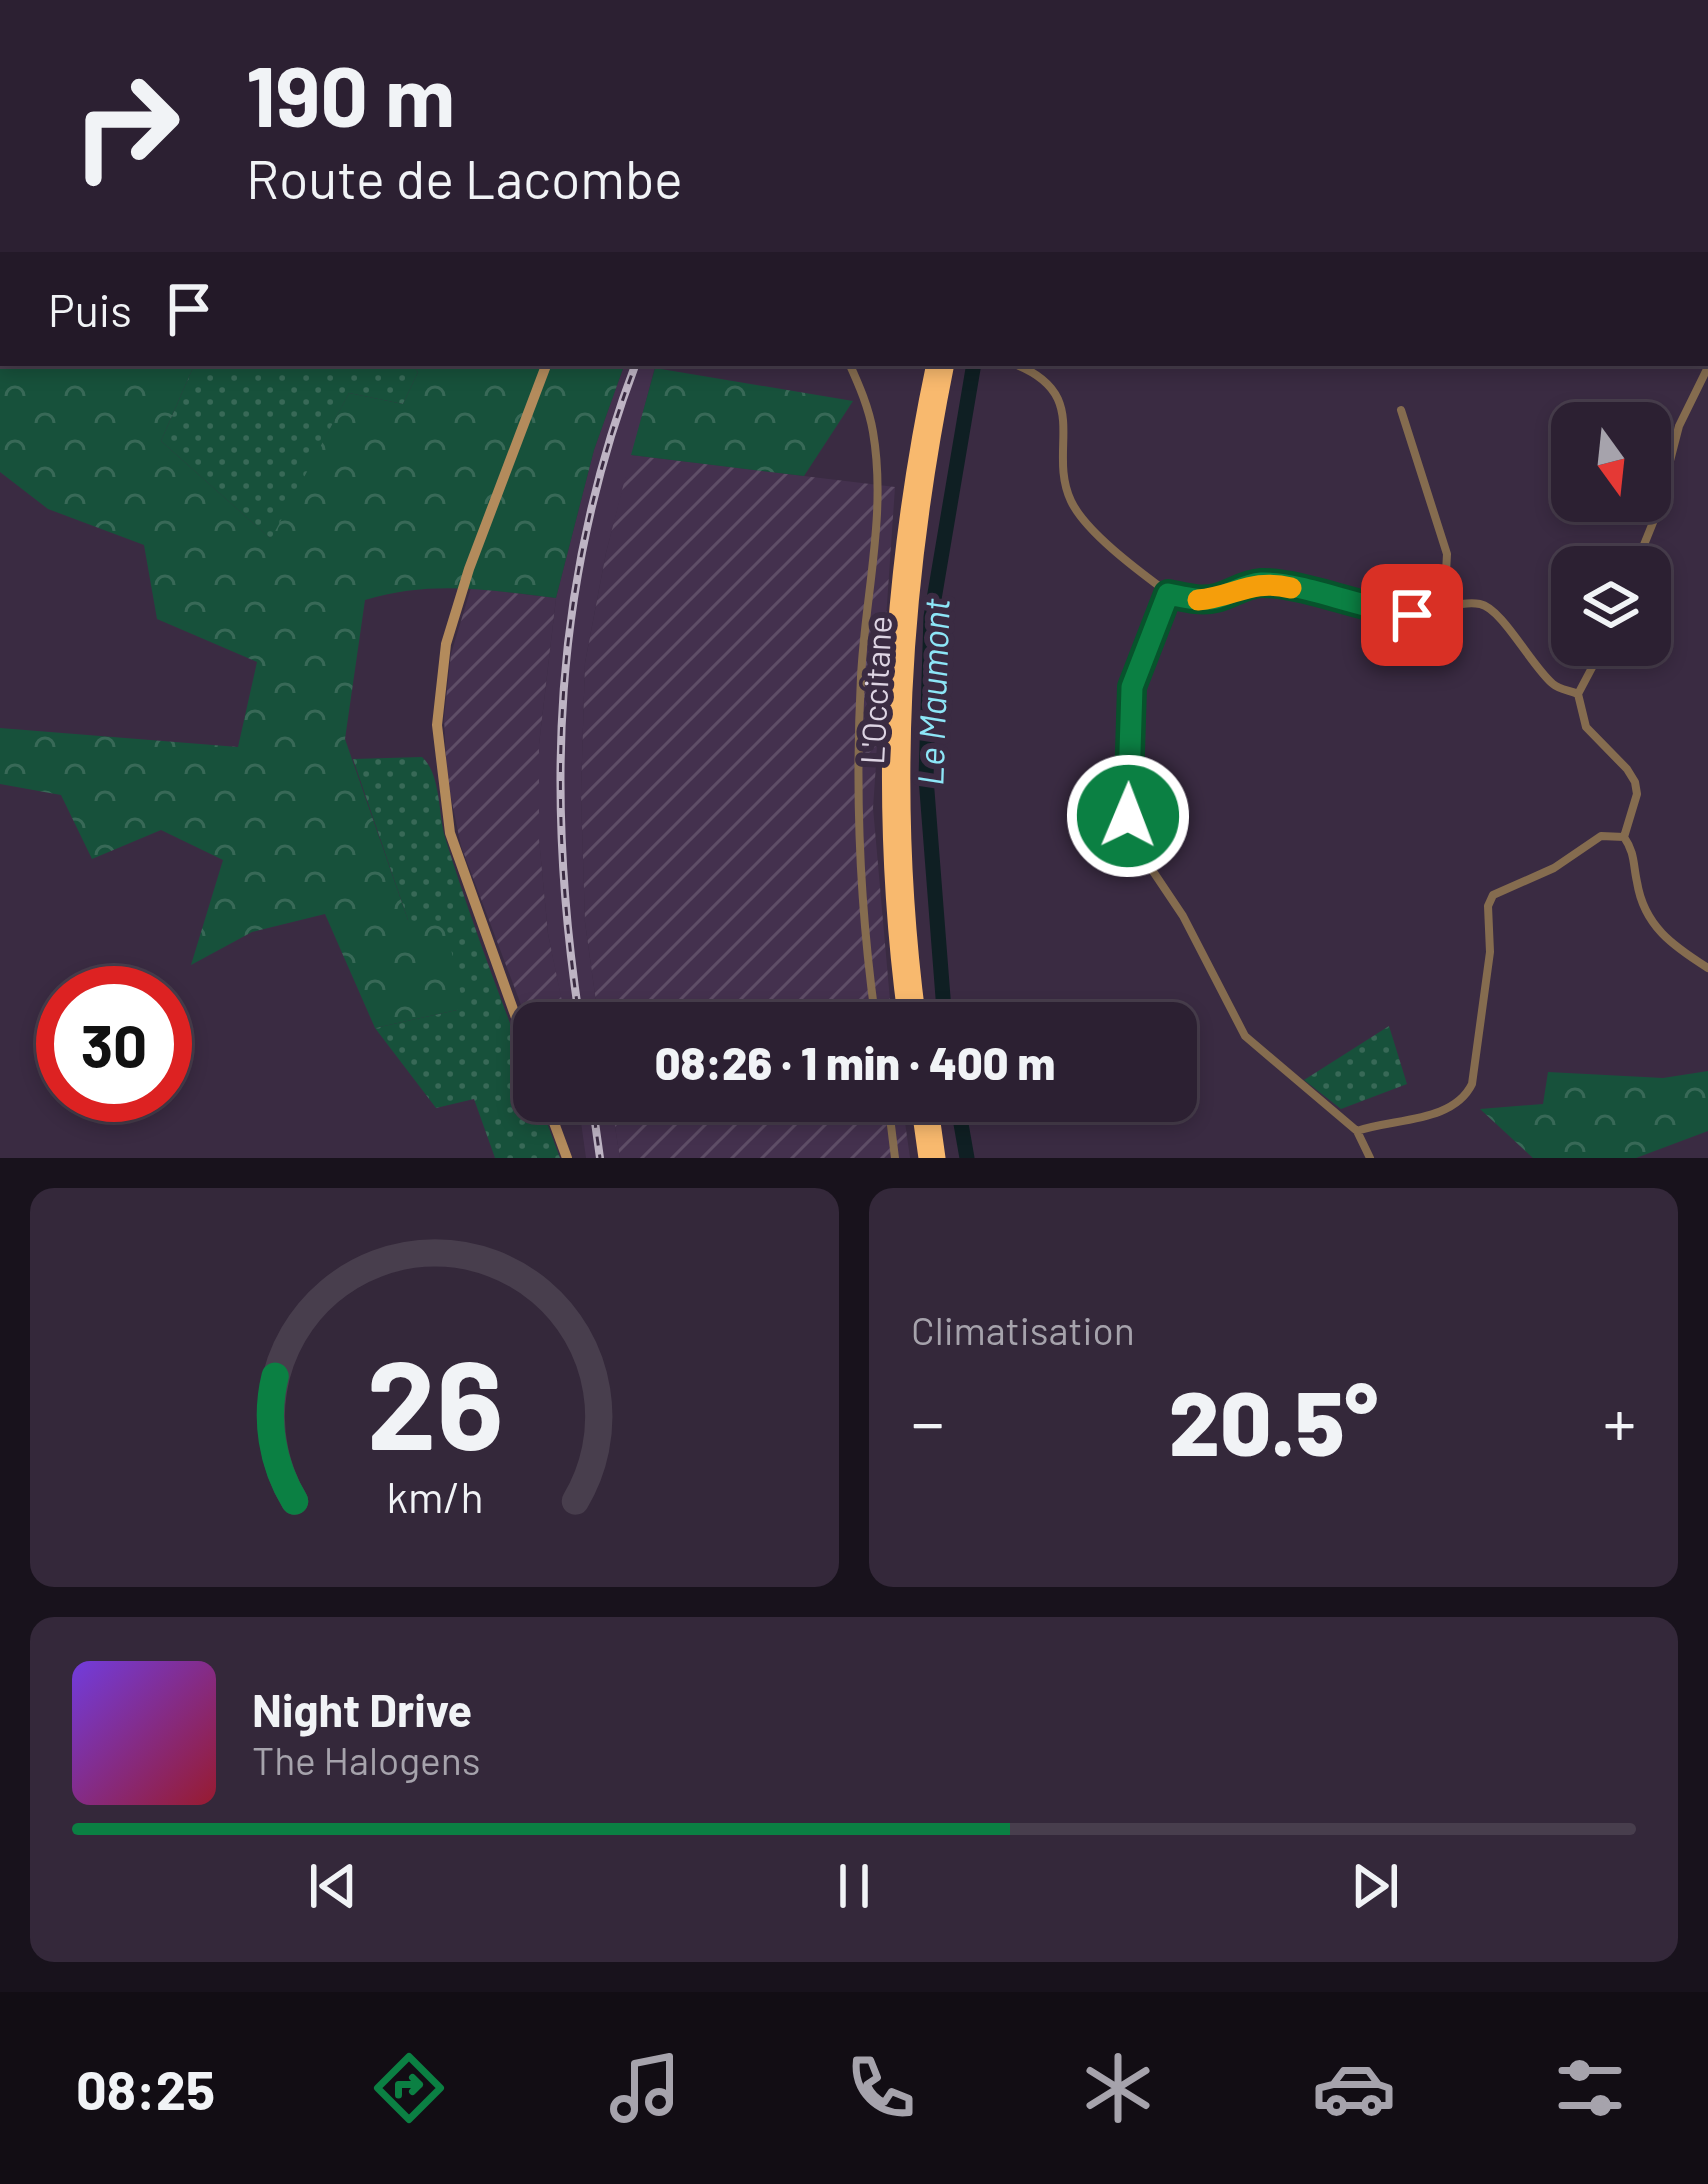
<!DOCTYPE html>
<html lang="fr">
<meta charset="utf-8">
<style>
:root{--surface:#2c2032;--page:#34283a;--text:#f1f3f6;--muted:#a6a3ac;--line:#483e4d;--accent:#0b8043}
body{margin:0;font-family:Barlow,sans-serif;background:var(--page);color:var(--text);height:100vh;display:flex;flex-direction:column;font-size:45px;white-space:nowrap}
*{box-sizing:border-box;margin:0}
p{font-size:39px;color:var(--muted)}
.icon{flex:none;width:66px;height:66px;fill:none;stroke:currentColor;stroke-width:2;stroke-linecap:round;stroke-linejoin:round}
.map{position:relative;height:1158px;overflow:hidden}
.sheet{display:flex;flex-direction:column;gap:30px;padding:30px;background:#18121c;flex:1}
.sheet>*{flex:none}
.banner{position:absolute;left:0px;top:0px;width:1710px;height:366px;box-shadow:0 6px 18px #0003,0 0 0 3px var(--line);background:#2c2032;color:var(--text);overflow:hidden}
.needle{width:78px;rotate:165deg}
.controls{position:absolute;left:1551px;top:402px;display:grid;gap:24px}
.controls a{display:grid;place-items:center;width:120px;height:120px;border-radius:24px;background:var(--surface);box-shadow:0 6px 18px #0003,0 0 0 3px var(--line);font-size:60px}
.speed{position:absolute;left:36px;top:966px;display:flex;gap:24px;font-size:60px;font-weight:700;text-align:center}
.speed>*{display:grid;place-content:center;width:156px;height:156px;border-radius:50%;background:var(--surface);box-shadow:0 6px 18px #0003,0 0 0 3px var(--line);line-height:1}
.speed .limit{border:18px solid #d22;background:#fff;color:#111}
.pin{position:absolute;display:grid;place-items:center;width:102px;height:102px;color:#fff;margin:-51px;border-radius:24px;box-shadow:0 6px 18px #0006}
.me{position:absolute;width:132px;margin:-66px;rotate:1deg;stroke-linejoin:round;filter:drop-shadow(0 0 9px #0008)}
.turn{display:flex;align-items:center;gap:42px;height:252px;padding:0 48px;font-size:54px}
.turn .icon{width:156px;height:156px;stroke-width:2.5}
.turn b{display:block;font-size:84px;line-height:102px}
.then{display:flex;align-items:center;height:114px;padding:0 48px;background:#0003;gap:24px;font-size:45px}
.big{font-size:90px;font-weight:800;line-height:1.1}
.sheet .widget{flex:1;display:flex;flex-direction:column;justify-content:center;gap:18px;min-width:0;padding:0 42px;border-radius:24px;background:var(--page)}
.sheet .dial{align-items:center;gap:0}
.dial svg{height:312px;overflow:visible;fill:none;stroke:var(--line);stroke-width:7;stroke-linecap:round;text-anchor:middle}
.dial text{fill:var(--text);stroke:none}
.song{display:flex;align-items:center;gap:36px}
.cover{width:144px;height:144px;border-radius:18px;background:linear-gradient(135deg,hsl(260 70% 55%),hsl(350 70% 35%))}
.played{height:12px;border-radius:6px;background:linear-gradient(90deg,var(--accent) 60%,var(--line) 60%)}
.keys{display:flex;justify-content:space-around;direction:ltr}
.heat{display:flex;justify-content:space-between;align-items:center;font-size:66px;direction:ltr}
.sheet .tiles{flex:1;display:grid;gap:30px;grid-template-columns:1fr 1fr}
.widget:last-child{grid-column:span 2}
.trip{position:absolute;left:513px;top:1002px;width:684px;height:120px;border-radius:24px;background:var(--surface);box-shadow:0 6px 18px #0003,0 0 0 3px var(--line);font-weight:800;line-height:120px;text-align:center}
.tab-bar{display:flex;height:192px;justify-content:space-around;align-items:center;background:#120d14;color:var(--muted)}
.tab-bar .icon{width:84px;height:84px}
.tab-bar .on{color:var(--accent)}
.tab-bar b{font-size:54px;color:var(--text)}
.map>svg:first-child{display:block}
.built{fill:#44314e}
.industrial{fill:url(#industrial-furrows)}
.grass{fill:url(#grass-dots)}
.forest{fill:url(#forest-crowns)}
.lines{fill:none;stroke-linecap:round;stroke-linejoin:round}
.river{stroke:#0f1f23;stroke-width:15}
.street{stroke:#856c4f;stroke-width:8}
.secondary{stroke:#b38b5c;stroke-width:10}
.highway{stroke:#f8b96e;stroke-width:15}
.rail-casing{stroke:#beb4c4;stroke-width:8}
.rail{stroke:#3a2b42;stroke-width:3;stroke-dasharray:9;stroke-linecap:butt}
.route-casing{stroke:#07532c;stroke-width:30}
.route{stroke:#0b8043;stroke-width:21}
.slow{stroke:#f59e0b;stroke-width:21}
.labels{text-anchor:middle;dominant-baseline:central;stroke-width:12;stroke-linejoin:round;paint-order:stroke}
.street-label{font-size:33px;fill:#ddd4e3;stroke:#3a2b42}
.water-label{font-size:36px;font-style:italic;fill:#8de6f7;stroke:#3a2b42}
</style>
<div class="map">
<svg width="1708" height="1158" viewBox="0 0 1708 1158">
<defs>
<pattern id="industrial-furrows" width="10" height="10" patternUnits="userSpaceOnUse" patternTransform="scale(3)"><rect width="10" height="10" fill="#44314e"/><path d="M-1 1l2-2M0 10L10 0M9 11l2-2" fill="none" stroke="#5f4e67"/></pattern>
<pattern id="grass-dots" width="8" height="8" patternUnits="userSpaceOnUse" patternTransform="scale(3)"><rect width="8" height="8" fill="#17513b"/><path d="M2 2h.1M6 6h.1" fill="none" stroke="#386957" stroke-width="1.8" stroke-linecap="round"/></pattern>
<pattern id="forest-crowns" width="20" height="18" patternUnits="userSpaceOnUse" patternTransform="scale(3)"><rect width="20" height="18" fill="#17513b"/><path d="M2 6a3 3 0 1 1 6 0M12 15a3 3 0 1 1 6 0" fill="none" stroke="#386957"/></pattern>
</defs>
<rect width="100%" height="100%" fill="#3a2b42"/>
<path class="built" d="M625 363H656L606 553 585 663 581 793 585 922 599 1023H566L548 934 539 840V744L556 598 594 450Z
M578 1101H611L620 1158H586Z"/>
<path class="industrial" d="M631 455 895 487 873 808 892 1023H599L585 922 581 793 585 663 606 553Z
M471 588 556 598 539 744V839L548 934 563 1006 526 1018 461 846 447 778 444 718 451 654Z
M611 1101H902L910 1158H620Z"/>
<path class="grass" d="M98 0H401L402 3H92Z
M195 363H410L418 372 403 404 349 393 272 540 161 441Z
M422 757C441 774 438 813 445 837 471 922 503 1004 534 1087V1101H539L560 1158H495L474 1099 436 1108 375 1028 457 1010 408 920 353 759Z
M1389 1026 1407 1084 1341 1109 1304 1080Z"/>
<path class="forest" d="M0 205 3 363H195L161 441 271 539 349 393 403 404 418 372 410 363H625L594 450 556 598C488 590 432 580 365 600L345 739 408 920 446 926 461 995 457 1010 375 1028 325 914 252 932 191 965 223 860 161 830 92 859 61 795 0 784V728L238 747 257 662 157 619 144 545 48 509 0 472Z
M655 368 853 401 804 476 631 455Z
M1708 1071V1131L1636 1158H1533L1480 1109 1543 1104 1548 1072 1663 1078Z"/>
<g class="lines">
<path class="river" d="M1258 3 1259 0
M945 1023 926 778 931 617 974 363
M957 1101 967 1158"/>
<path class="street" d="M585 3V0
M980 3 982 0
M849 363C859 385 869 408 873 432 887 513 865 596 861 677 855 791 860 910 876 1023
M1012 363C1095 394 1046 448 1071 501 1085 531 1136 569 1163 589 1195 615 1225 586 1258 583 1300 579 1362 612 1409 615 1434 617 1457 599 1480 604 1502 608 1532 667 1553 684 1560 690 1569 690 1578 694
M1401 410 1447 554 1444 609
M1635 567 1656 515 1679 426 1708 367
M1168 594 1132 687 1130 837 1183 916 1245 1036 1357 1131 1370 1158
M1578 694 1586 727 1627 769 1635 782 1637 794 1624 837C1635 853 1633 864 1637 882 1644 926 1673 946 1708 968
M1578 694 1604 645
M888 1101 895 1158
M1357 1131C1394 1118 1453 1123 1472 1084L1490 952 1488 906 1493 895 1554 868 1601 836 1624 837"/>
<path class="secondary" d="M860 3V0
M534 1068 450 833 437 725 446 644 469 569 547 363
M546 1101 567 1158"/>
<path class="highway" d="M1048 3 1049 0
M1060 3 1062 0
M906 1023C876 802 888 580 934 363
M919 1023C889 797 902 586 947 363
M918 1101 926 1158
M930 1101 938 1158"/>
<defs>
<path id="rail" d="M796 3 797 0
M580 1023C545 794 553 582 636 363
M592 1101 600 1158"/>
</defs>
<use href="#rail" class="rail-casing"/>
<use href="#rail" class="rail"/>
</g>
<g class="lines">
<defs>
<path id="route" d="M1128 816 1132 687 1168 594C1184 597 1200 602 1216 598 1231 594 1245 584 1261 583 1302 582 1366 610 1412 615"/>
</defs>
<use href="#route" class="route-casing"/>
<use href="#route" class="route"/>
<path class="slow" d="M1198 600C1235 597 1251 578 1291 588"/>
</g>
<g class="labels">
<g class="street-label">
<text transform="translate(875 690) rotate(-87)">L'Occitane</text>
</g>
<g class="water-label">
<text transform="translate(932 692) rotate(-88)">Le Maumont</text>
</g>
</g>
</svg>
<div class="controls">
<a><svg class="needle" viewBox="-14 -14 28 28"><path d="M0-13l5 13h-10z" fill="#e53935"/><path d="M0 13l5-13h-10z" fill="#a6a3ac"/></svg></a>
<a><svg class="icon" aria-label="layers" viewBox="0 0 24 24"><path d="M12 4l9 5-9 5-9-5zM3 14l9 5 9-5"/></svg></a>
</div>
<div class="speed"><div class="limit">30</div></div>
<div class="pin" style="left:1412px;top:615px;background:#d93025"><svg class="icon" aria-label="arrive" viewBox="0 0 24 24"><path d="M6 21V4h12l-3 4 3 4H6"/></svg></div>
<svg class="me" style="left:1128px;top:816px" viewBox="-20 -20 40 40"><circle r="17" fill="#0b8043" stroke="#fff" stroke-width="3"/><path d="M0-11L8 9 0 5-8 9z" fill="#fff"/></svg>
<div class="trip">08:26 · 1 min · 400 m</div>
<div class="banner">
<div class="turn"><svg class="icon" aria-label="right" viewBox="0 0 24 24"><path d="M7 20v-9h11M14 6l5 5-5 5"/></svg><div><b>190 m</b>Route de Lacombe</div></div>
<div class="then">Puis<svg class="icon" aria-label="arrive" viewBox="0 0 24 24"><path d="M6 21V4h12l-3 4 3 4H6"/></svg></div>
</div>
</div>
<section class="sheet">
<div class="tiles">
<div class="widget dial"><svg viewBox="0 0 100 80">
<path d="M14 69A42 42 0 1 1 86 69"/>
<path d="M14 69A42 42 0 0 1 9 37" stroke="#0b8043"/>
<text x="50" y="56" font-size="32" font-weight="700">26</text>
<text x="50" y="72" font-size="11">km/h</text>
</svg></div>
<div class="widget"><p>Climatisation</p>
<div class="heat"><a>−</a><b class="big">20.5°</b><a>+</a></div>
</div>
<div class="widget">
<div class="song"><i class="cover"></i><div><b>Night Drive</b><p>The Halogens</p></div></div>
<div class="played"></div>
<div class="keys"><svg class="icon" aria-label="previous" viewBox="0 0 24 24"><path d="M18 5L8 12l10 7zM5 5v14"/></svg><svg class="icon" aria-label="pause" viewBox="0 0 24 24"><path d="M8 5v14M16 5v14"/></svg><svg class="icon" aria-label="next" viewBox="0 0 24 24"><path d="M6 5l10 7-10 7zM19 5v14"/></svg></div>
</div>
</div>
</section>
<nav class="tab-bar">
<b>08:25</b>
<svg class="icon on" aria-label="directions" viewBox="0 0 24 24"><path d="M12 3l9 9-9 9-9-9zM9 14v-3h6M13 9l2 2-2 2"/></svg>
<svg class="icon" aria-label="music" viewBox="0 0 24 24"><path d="M9 18V5l10-2v13"/><circle cx="6" cy="18" r="3"/><circle cx="16" cy="16" r="3"/></svg>
<svg class="icon" aria-label="phone" viewBox="0 0 24 24"><path d="M5 4h4l2 5-3 2q2 4 5 5l2-3 5 2v4C11 20 4 13 5 4z"/></svg>
<svg class="icon" aria-label="climate" viewBox="0 0 24 24"><path d="M12 3v18M4 7l16 10M4 17L20 7"/></svg>
<svg class="icon" aria-label="car" viewBox="0 0 24 24"><path d="M5 17H2v-5l4-1 3-4h7l3 4 3 1v5h-3M9 17h6M6 11h13"/><circle cx="7" cy="17" r="2"/><circle cx="17" cy="17" r="2"/></svg>
<svg class="icon" aria-label="filters" viewBox="0 0 24 24"><path d="M4 7h16M4 17h16"/><circle cx="9" cy="7" r="2"/><circle cx="15" cy="17" r="2"/></svg>
</nav>
